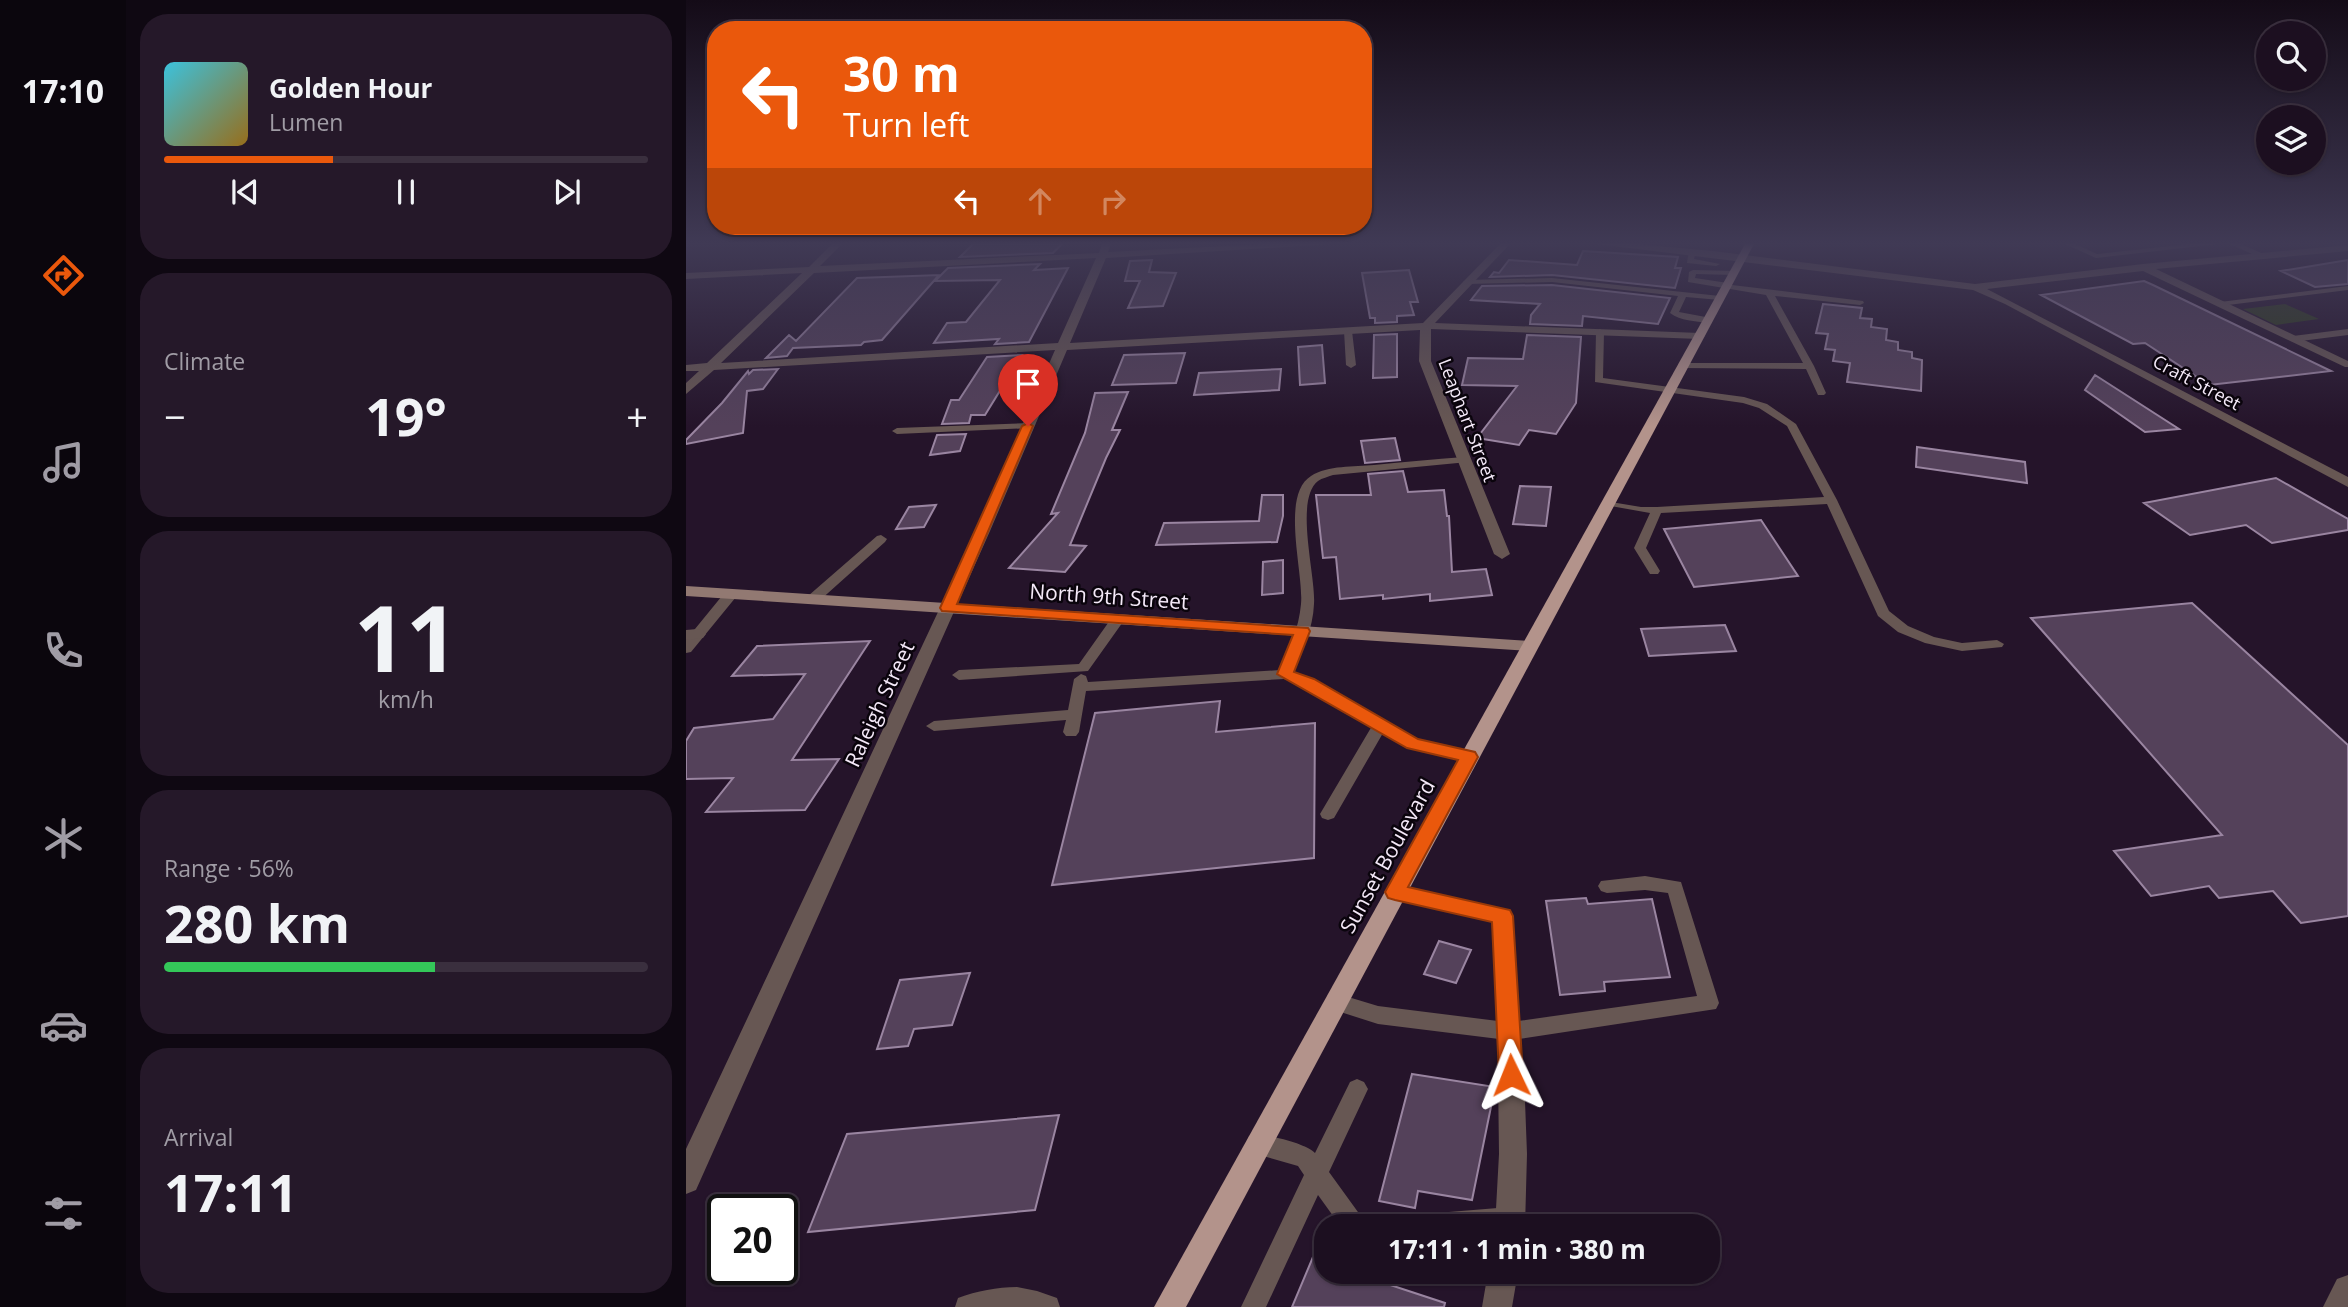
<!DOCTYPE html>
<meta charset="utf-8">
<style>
:root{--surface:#1c0f20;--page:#251829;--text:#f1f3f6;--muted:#a09ca5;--line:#3a2f3e;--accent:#ea580c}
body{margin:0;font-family:"Open Sans",sans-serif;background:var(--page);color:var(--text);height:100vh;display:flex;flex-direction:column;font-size:26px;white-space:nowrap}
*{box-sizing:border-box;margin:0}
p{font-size:23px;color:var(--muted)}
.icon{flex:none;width:38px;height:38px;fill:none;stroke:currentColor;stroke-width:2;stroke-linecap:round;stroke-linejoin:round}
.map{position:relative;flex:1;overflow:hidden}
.panel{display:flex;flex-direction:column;gap:14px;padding:14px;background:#0f0812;width:560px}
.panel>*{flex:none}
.top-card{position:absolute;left:21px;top:21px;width:665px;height:214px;border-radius:28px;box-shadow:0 2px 5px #0004,0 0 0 2px var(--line);background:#ea580c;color:#fff;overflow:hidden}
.fabs{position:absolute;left:1570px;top:21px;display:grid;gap:14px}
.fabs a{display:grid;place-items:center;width:70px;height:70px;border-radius:50%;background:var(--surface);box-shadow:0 2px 5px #0004,0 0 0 2px var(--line);font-size:35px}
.speed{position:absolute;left:21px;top:1194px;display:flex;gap:14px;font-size:35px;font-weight:700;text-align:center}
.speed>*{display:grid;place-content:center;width:91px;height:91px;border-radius:50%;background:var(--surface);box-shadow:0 2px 5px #0004,0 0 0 2px var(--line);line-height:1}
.speed .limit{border:4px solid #111;border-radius:10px;background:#fff;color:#111}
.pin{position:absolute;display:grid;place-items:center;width:60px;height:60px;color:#fff;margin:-72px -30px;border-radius:50% 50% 50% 0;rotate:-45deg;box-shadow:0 0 7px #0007}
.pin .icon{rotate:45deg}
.me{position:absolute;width:77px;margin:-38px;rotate:358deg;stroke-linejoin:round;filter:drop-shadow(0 0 5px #0008)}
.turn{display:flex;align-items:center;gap:24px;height:147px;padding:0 21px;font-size:32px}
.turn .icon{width:91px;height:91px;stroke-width:2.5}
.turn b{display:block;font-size:49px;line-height:60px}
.lanes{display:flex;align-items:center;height:66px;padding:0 21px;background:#0003;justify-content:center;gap:35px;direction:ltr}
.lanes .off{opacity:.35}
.big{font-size:52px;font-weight:700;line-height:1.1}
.panel .card{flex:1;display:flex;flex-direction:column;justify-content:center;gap:10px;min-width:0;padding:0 24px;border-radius:28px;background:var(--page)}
.panel .dial{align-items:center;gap:0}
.dial b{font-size:91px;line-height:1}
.song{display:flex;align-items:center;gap:21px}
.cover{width:84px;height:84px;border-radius:10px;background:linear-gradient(135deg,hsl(190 70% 55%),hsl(40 70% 35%))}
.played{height:7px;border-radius:4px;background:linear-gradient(90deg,var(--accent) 35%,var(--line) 35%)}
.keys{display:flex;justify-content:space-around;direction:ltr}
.heat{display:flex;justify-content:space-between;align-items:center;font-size:38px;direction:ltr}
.charge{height:10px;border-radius:5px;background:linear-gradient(90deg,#34c759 56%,var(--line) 0)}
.trip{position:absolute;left:628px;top:1214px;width:406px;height:70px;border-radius:28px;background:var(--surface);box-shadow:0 2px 5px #0004,0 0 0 2px var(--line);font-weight:700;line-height:70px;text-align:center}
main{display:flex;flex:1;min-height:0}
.tabs{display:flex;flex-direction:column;width:126px;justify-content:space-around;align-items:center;background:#0b060d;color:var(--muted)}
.tabs .icon{width:49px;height:49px}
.tabs .on{color:var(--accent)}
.tabs b{font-size:32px;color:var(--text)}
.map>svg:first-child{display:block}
.green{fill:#2e3c1a}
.building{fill:#54415a;stroke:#9a85a1;stroke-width:2}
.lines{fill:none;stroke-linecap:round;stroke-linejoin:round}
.lane{fill:#675753;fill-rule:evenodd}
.street{fill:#675753;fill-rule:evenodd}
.secondary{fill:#927972;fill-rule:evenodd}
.primary{fill:#b3938b;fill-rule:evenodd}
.route{fill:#ea580c;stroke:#983908;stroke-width:2}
.labels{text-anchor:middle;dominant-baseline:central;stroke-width:5;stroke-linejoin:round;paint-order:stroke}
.far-street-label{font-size:18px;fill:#f4e9f8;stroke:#0a040c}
.street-label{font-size:21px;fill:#f4e9f8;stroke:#0a040c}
</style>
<main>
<nav class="tabs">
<b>17:10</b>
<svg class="icon on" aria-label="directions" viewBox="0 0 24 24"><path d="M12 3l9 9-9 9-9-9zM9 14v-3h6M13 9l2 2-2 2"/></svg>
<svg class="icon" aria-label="music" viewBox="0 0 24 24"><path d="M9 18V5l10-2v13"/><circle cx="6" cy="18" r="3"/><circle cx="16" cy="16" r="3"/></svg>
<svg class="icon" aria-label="phone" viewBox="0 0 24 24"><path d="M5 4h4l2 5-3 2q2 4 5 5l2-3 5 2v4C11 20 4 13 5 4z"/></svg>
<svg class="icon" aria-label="climate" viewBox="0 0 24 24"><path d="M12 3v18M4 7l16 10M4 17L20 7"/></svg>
<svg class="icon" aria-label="car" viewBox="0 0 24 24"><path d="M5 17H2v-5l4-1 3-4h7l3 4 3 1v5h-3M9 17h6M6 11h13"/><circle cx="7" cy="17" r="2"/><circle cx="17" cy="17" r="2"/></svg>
<svg class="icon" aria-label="filters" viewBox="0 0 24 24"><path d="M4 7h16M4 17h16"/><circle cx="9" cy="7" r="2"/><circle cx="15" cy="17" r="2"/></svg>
</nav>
<section class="panel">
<div class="card">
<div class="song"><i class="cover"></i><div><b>Golden Hour</b><p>Lumen</p></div></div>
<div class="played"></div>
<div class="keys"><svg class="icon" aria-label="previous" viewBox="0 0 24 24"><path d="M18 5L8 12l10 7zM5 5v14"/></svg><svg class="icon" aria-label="pause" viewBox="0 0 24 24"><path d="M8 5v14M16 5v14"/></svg><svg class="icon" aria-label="next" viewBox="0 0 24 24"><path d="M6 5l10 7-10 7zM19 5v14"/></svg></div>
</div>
<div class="card"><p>Climate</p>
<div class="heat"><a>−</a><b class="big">19°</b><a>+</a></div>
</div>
<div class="card dial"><b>11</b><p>km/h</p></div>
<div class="card"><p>Range · 56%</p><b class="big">280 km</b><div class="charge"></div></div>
<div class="card"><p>Arrival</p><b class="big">17:11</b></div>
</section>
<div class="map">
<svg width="1662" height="1307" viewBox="0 0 1662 1307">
<rect width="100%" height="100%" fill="#25142a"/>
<path class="green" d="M1599 304 1633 319 1590 325 1557 309Z"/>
<path class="building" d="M287 244H376L367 253 274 257Z
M897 251 992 257 989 268H995L989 288 866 275 804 277 808 272 813 273 823 260 891 265Z
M466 260 463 272 490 273 477 306 442 308 454 281H439L444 261Z
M1662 260V284L1629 287 1595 271Z
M354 264 348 270 382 268 343 342 309 344 313 339 248 343 261 323 280 322 314 280 249 281 262 268Z
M723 270 732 302H724L728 315 711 316V322L689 323V318H684L676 273Z
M253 275 196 340 178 342 175 345 107 348 101 356 80 358 103 335 110 341 171 278Z
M1458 281 1467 285 1645 371 1523 385 1459 343 1447 344 1355 295Z
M866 285 984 298 972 324 897 316 896 326 844 324 845 315 854 304 785 300 796 286Z
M1137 304 1176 308 1174 318 1186 319 1185 327 1201 329 1200 340 1212 342V350L1226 352V358L1236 360 1235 391 1161 382 1164 363 1147 361 1149 350 1139 349 1142 334 1130 333Z
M711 334V377L687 378 688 335Z
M841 335 895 337 890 403 870 434 843 430 833 445 791 438 831 386 776 385 782 358 837 359Z
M636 345 639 383 614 385 612 347Z
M499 353 490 383 426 385 438 355Z
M336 355 299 415H285L283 423 256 424 265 400H273L301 357Z
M92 369 77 389 61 391 57 433 0 444V440L36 403 62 371 63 374 67 370Z
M595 369 593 390 508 395 513 373Z
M1409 375 1493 429 1459 432 1399 390Z
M442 392 426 430H434L420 458 384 545 400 546 379 572 323 568 372 513 365 514 399 433 409 393Z
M280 434 274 451 244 455 251 435Z
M709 438 714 460 679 463 675 441Z
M1231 447 1339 462 1341 483 1230 467Z
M717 471 722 492 758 490 761 516H763L766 572 800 569 806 595 744 601V594L697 599V595L654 599 650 557 637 558 630 495H685L682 474Z
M1590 478 1662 519V530L1586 543 1560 525 1504 535 1458 503Z
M834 486 865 487 860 526 827 524Z
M576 495H597V516L591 542 470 545 478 523 573 521Z
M250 505 238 527 210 529 223 507Z
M1075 520 1112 576 1008 587 978 529Z
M597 560V593L576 595 577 562Z
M1506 603 1662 745V916L1615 923 1587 891 1533 898 1523 886 1465 896 1428 851 1536 835 1345 618Z
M1039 625 1050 651 963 656 955 629Z
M184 641 106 760 153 759 119 810 20 812 47 778 0 779V741L8 728 87 719 119 674 46 676 71 646Z
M534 701 530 732 629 723 628 858 366 885 409 713Z
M900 898 902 904 966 899 984 977 918 982 919 991 874 995 860 901Z
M753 941 785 950 770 983 738 974Z
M284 973 266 1025 228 1029 222 1046 191 1049 214 980Z
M726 1074 809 1087 786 1200 732 1191 729 1208 693 1201Z
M373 1115 349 1210 122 1232 161 1134Z
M640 1226V1272H665L759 1303 758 1307H606Z"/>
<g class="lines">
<path class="lane" d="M1379 244H1389L1411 254 1503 244H1532L1410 258Z
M1544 244H1555L1582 256 1575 258Z
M1003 250 1010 252 1008 259 1034 264 1030 266 1001 263Z
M1007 270 1051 271 1052 273 1048 275 1010 274 1009 278 1042 283 1046 285 1177 301 1178 303 1174 305 1089 296 1128 366 1140 393 1138 395H1132L1120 369 995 368 993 366 998 363H1117L1080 295 1002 282 1003 272Z
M866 278 1034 296 1038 298 1034 300 1000 297 993 312 1025 318V322L1022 323C1009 321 995 321 984 313L992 296 866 282 781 284 777 282 781 280Z
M1662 286V290L1534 306 1530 304 1534 302Z
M662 328 666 331 670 365 665 368 660 365 658 331Z
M914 329 918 332 917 378 1058 397 1081 404 1110 424 1151 500 1203 611 1222 626 1248 637 1276 643 1311 640 1318 644 1316 647 1276 651 1239 643 1212 632 1192 616 1141 504 975 513 960 548 974 571 972 574H964L948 548 964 513 919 505V501L955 507H971L1138 497 1101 426 1073 408 1057 403 909 382 910 332Z
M1662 329V335L1607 342 1603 339 1607 336Z
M342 423 347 426 346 428 211 434 206 431 211 428Z
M778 457 783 460 782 462 647 475C642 477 636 478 632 481 608 500 630 576 628 604 627 628 617 651 607 672L627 679 732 740 789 753 791 757 789 761 783 762 722 748 697 733 648 818 642 820 636 818 634 814 686 726 617 685 598 679 400 691 393 732 390 736H380L377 732 380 720 248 731 240 726 248 721 382 710 388 679 395 674 400 676 402 682 594 670C604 649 613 627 615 604 618 573 594 495 625 476 642 465 668 467 688 465 718 462 748 459 778 457Z
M195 535 201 539 199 542 132 602H122L120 599 122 596 191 536Z
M45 590 50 591 52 594 50 597 5 652 0 653V640L40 591Z
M432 615 439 619 402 671 273 680 266 675 273 670 393 664 427 616Z
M959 876 995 882 1033 1003 1030 1009 833 1039 835 1075 832 1082 825 1085 818 1082 815 1075 813 1039 692 1024 642 1008 639 1002 642 996 649 993 692 1006 812 1021 807 921 703 897 700 892 703 887 709 885 822 911 825 916 832 1021 1011 996 982 893 959 890 921 893 915 891 912 886 915 881Z
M671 1079 678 1082 682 1089 643 1172 677 1219 681 1227H655L632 1195 580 1307H555L618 1175 612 1166 563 1152 560 1144 563 1136C575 1132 620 1143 629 1153L664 1082Z
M824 1207 832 1211 836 1219 832 1227H714L718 1219 726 1215Z
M331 1287 351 1291 371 1298 374 1307H269L272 1298C291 1291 311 1287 331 1287Z"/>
<path class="street" d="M146 244H156L134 266 413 253 416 244H425L422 252 579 244H647L420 258 384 343 737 323 814 244H824L749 323 1014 333 1019 336 1014 339 745 329V361L824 554 816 559 808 554 733 361 734 330 381 350 304 531 10 1190 0 1194V1149L290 531 369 350 28 370 0 394V383L13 371H0V365L21 363 116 273 0 279V273L123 267ZM410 258 372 343 35 363 128 273Z
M910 244H950L1027 251 1289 284 1457 264 1662 245V251L1470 269 1662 361V367H1659L1457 271 1301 289 1662 477V487L1319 304 1287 290Z
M11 629 17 630 20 634 17 638 0 640V630Z
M825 1063 834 1067 838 1075 841 1154 839 1227H809L813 1154 812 1075 816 1067Z
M802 1272H832L826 1307H796Z
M1662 1275V1307H1637L1651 1279Z"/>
<path class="secondary" d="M0 586 843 641 852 646 843 651 0 596Z"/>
<path class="primary" d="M1059 244H1068L500 1307H468Z"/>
</g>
<linearGradient id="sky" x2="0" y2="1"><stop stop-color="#140b17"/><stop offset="0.57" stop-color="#403a55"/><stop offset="1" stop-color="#403a55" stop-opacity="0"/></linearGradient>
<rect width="1662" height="427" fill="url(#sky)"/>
<path class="route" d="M342 423 347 426 271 604 622 628 624 631 608 672 628 679 732 739 789 752 792 757 722 887 824 910 827 916 837 1075 834 1082 825 1086 817 1082 813 1075 806 922 709 900 702 898 699 892 772 760 721 748 591 674 607 635 256 611 254 608 336 426Z"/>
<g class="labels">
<g class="far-street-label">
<text transform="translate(1511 382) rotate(28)">Craft Street</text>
<text transform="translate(782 420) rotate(69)">Leaphart Street</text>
</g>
<g class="street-label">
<text transform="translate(423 596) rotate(4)">North 9th Street</text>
<text transform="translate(193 704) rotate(-65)">Raleigh Street</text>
<text transform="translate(701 856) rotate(-61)">Sunset Boulevard</text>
</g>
</g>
</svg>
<div class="fabs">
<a><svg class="icon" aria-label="search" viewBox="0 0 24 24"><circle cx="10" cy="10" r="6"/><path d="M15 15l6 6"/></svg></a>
<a><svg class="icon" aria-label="layers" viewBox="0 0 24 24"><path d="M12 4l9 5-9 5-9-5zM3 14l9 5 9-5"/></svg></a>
</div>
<div class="speed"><div class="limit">20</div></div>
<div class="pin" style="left:342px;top:426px;background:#d93025"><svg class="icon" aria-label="arrive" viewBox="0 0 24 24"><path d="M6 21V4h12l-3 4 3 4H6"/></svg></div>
<svg class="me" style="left:825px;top:1075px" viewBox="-20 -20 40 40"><path d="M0-17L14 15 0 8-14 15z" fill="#ea580c" stroke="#fff" stroke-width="4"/></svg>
<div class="trip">17:11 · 1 min · 380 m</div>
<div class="top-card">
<div class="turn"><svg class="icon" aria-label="left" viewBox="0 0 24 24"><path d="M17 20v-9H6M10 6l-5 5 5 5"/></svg><div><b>30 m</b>Turn left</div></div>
<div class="lanes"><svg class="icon" aria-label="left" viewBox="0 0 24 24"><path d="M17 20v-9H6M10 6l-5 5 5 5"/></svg><svg class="icon off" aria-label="ahead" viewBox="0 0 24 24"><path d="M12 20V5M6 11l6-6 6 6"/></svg><svg class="icon off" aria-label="right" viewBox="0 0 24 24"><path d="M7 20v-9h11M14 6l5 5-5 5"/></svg></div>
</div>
</div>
</main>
